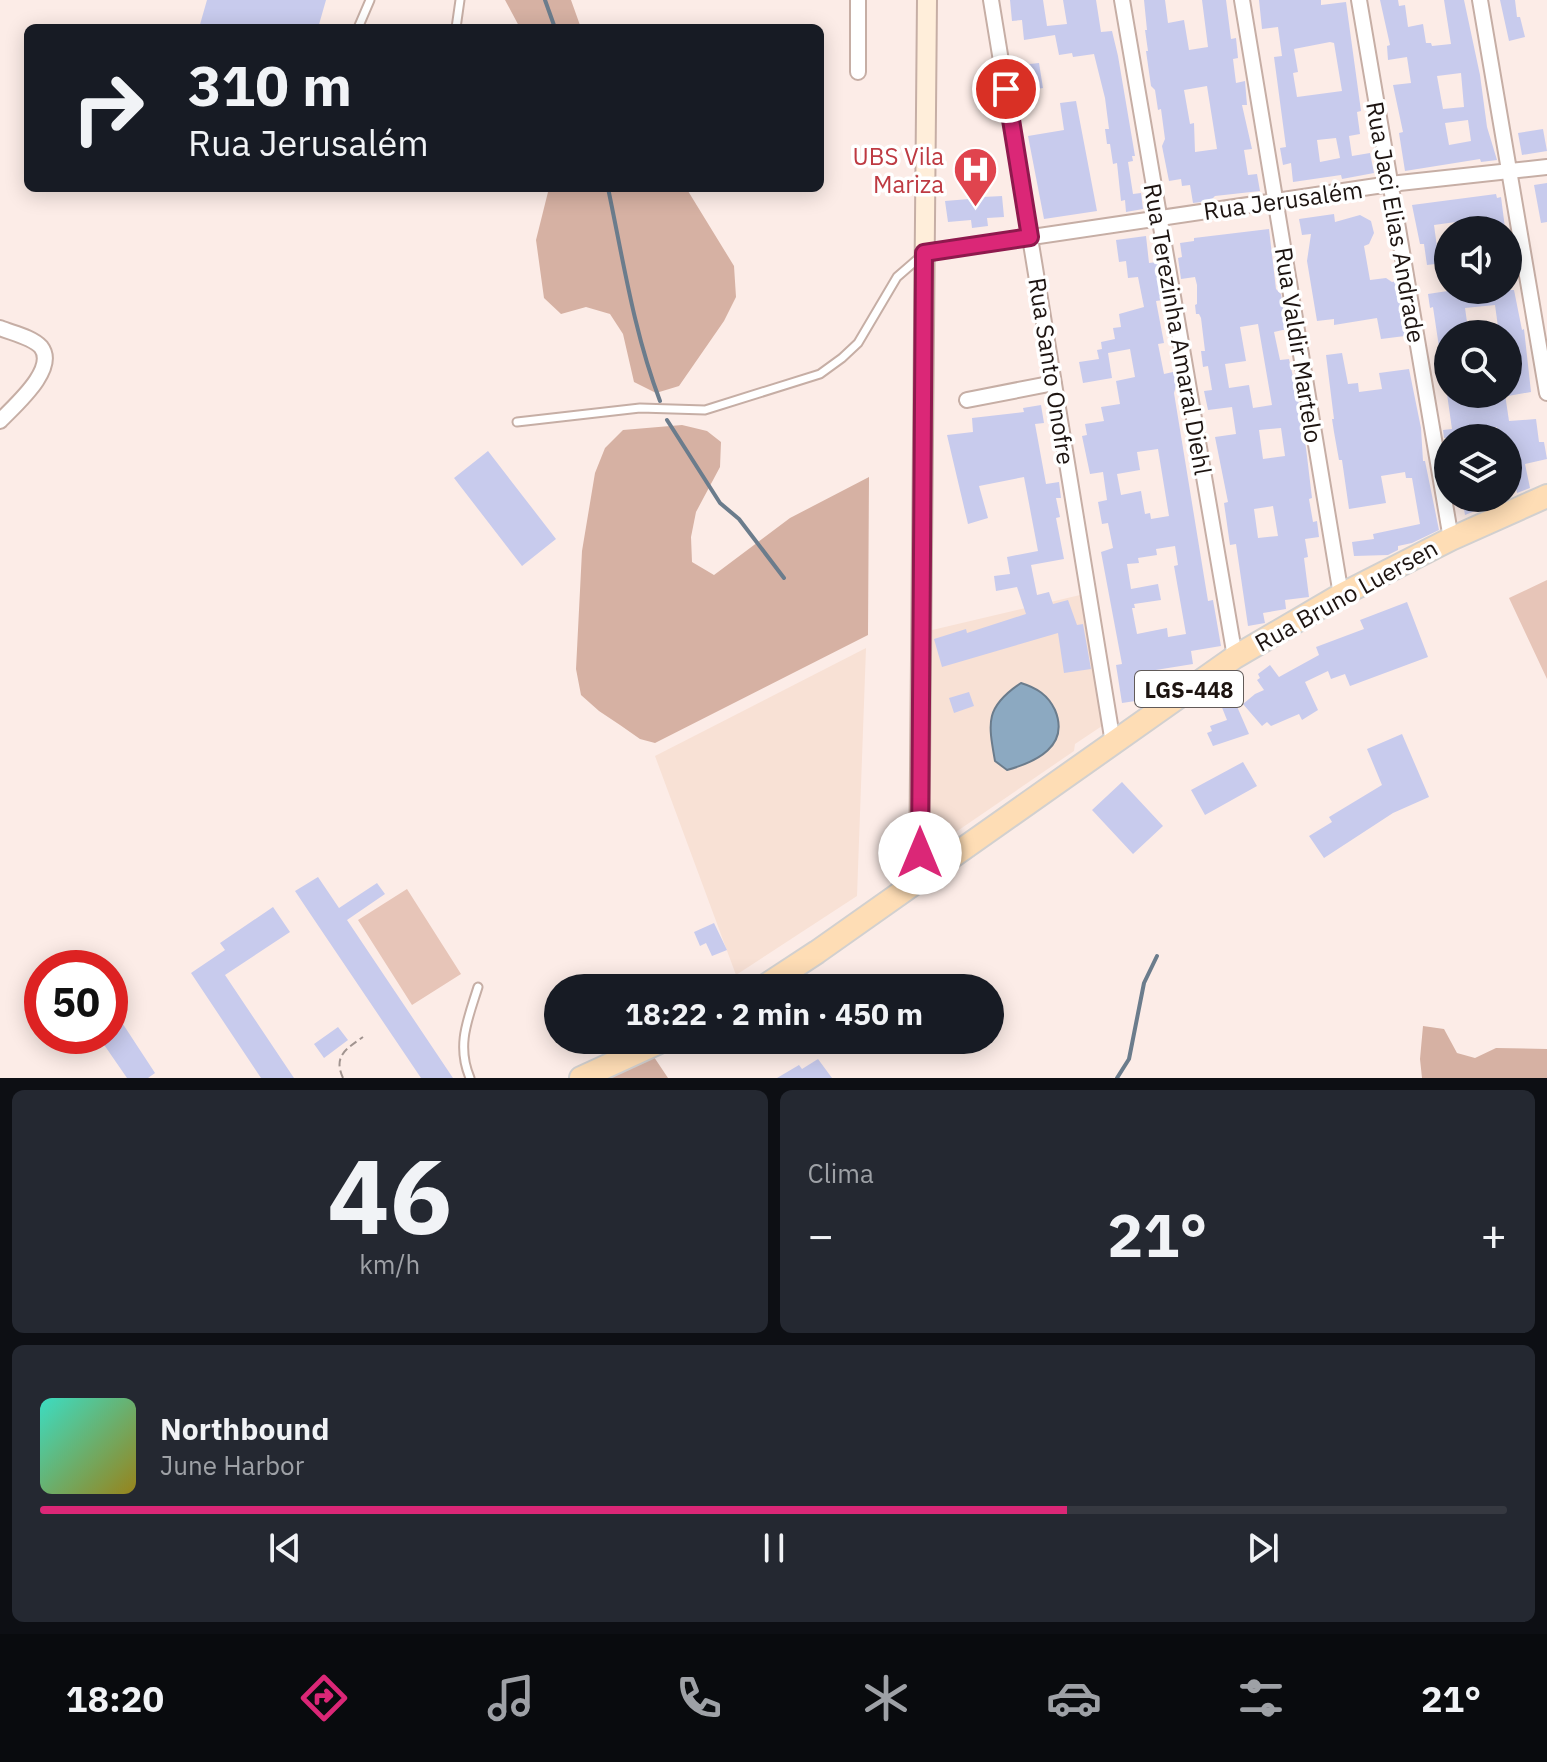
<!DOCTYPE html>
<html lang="pt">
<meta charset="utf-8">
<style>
:root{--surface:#171b24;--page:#242831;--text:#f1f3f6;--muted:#9ea1a6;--line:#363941;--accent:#db2777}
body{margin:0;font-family:"IBM Plex Sans",sans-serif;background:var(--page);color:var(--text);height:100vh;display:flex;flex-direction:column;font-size:30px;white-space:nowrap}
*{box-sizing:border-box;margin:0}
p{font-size:26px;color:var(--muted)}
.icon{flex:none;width:44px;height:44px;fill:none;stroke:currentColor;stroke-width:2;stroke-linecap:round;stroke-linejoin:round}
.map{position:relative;height:1078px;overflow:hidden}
.drawer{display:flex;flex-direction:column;gap:12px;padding:12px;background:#0d0f14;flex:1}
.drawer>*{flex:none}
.guide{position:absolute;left:24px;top:24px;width:800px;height:168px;border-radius:12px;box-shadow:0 4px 20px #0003;background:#171b24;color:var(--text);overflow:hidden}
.buttons{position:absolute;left:1434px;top:216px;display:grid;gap:16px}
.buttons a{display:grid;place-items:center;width:88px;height:88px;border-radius:50%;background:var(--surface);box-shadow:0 4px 20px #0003;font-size:40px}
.speed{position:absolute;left:24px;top:950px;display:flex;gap:16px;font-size:40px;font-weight:700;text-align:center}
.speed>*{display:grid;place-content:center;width:104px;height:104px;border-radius:50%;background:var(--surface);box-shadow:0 4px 20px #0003;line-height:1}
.speed .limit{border:12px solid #d22;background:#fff;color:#111}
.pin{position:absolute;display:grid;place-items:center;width:68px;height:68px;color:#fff;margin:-34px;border:4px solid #fff;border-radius:50%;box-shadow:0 2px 8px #0007}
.me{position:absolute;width:88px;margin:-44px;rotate:0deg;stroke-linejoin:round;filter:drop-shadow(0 0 6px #0008)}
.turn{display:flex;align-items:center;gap:28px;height:168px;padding:0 32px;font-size:36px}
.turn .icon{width:104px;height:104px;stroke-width:2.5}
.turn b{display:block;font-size:56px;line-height:68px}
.big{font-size:60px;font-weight:700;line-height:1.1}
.drawer .widget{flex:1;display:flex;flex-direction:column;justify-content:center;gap:12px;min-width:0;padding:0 28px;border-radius:12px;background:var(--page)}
.drawer .dial{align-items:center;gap:0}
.dial b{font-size:104px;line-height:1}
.song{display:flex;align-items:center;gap:24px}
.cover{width:96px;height:96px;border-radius:12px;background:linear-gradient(135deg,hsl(170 70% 55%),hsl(50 70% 35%))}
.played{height:8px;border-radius:4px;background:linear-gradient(90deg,var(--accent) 70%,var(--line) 70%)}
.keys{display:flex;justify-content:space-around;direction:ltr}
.heat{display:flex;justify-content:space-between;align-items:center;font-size:44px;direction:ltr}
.drawer .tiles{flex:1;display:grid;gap:12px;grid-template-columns:1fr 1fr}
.widget:last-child{grid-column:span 2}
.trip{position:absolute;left:544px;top:974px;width:460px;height:80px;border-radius:40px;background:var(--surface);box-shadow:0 4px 20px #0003;font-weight:700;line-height:80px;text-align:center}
.dock{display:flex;height:128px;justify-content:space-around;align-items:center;background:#090b0e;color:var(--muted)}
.dock .icon{width:56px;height:56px}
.dock .current{color:var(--accent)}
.dock b{font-size:36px;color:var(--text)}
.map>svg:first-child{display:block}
.industrial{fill:#f8e1d5}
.green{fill:#e7c5b8}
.forest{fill:#d6b1a3}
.water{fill:#8ca9c1;stroke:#6b7c8c;stroke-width:2}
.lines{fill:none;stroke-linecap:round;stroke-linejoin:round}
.stream{stroke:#6b7c8c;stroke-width:4}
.building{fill:#c8cbed;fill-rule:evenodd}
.lane-casing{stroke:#c6aea5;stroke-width:11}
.street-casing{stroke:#c6aea5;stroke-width:18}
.secondary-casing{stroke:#c6aea5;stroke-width:22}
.primary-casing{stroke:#d2d0cf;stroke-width:26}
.path{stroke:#a19490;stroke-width:2;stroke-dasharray:8 4;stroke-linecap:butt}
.lane{stroke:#fff;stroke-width:7}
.street{stroke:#fff;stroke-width:14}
.secondary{stroke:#ffeeda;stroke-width:18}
.primary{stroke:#feddb5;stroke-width:22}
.route-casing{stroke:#8e194d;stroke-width:20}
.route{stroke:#db2777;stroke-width:14}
.labels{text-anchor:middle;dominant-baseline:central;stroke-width:7;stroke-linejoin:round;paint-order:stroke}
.shield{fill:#fff;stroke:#615a58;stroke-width:2}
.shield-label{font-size:22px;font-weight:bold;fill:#1d1411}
.health-label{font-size:24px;fill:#be3a42;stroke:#fff;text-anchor:end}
.street-label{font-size:24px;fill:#1d1411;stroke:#fff}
</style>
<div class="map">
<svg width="1547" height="1078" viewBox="0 0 1547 1078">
<rect width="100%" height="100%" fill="#fcece7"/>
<path class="industrial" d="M1080 595 1102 726 1075 744 1074 751 931 849 928 631Z
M866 648 857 896 736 975 655 756Z"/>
<path class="green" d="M1547 580V679L1509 598Z
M407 889 461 974 412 1005 358 920Z"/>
<path class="forest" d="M505 0H571L581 28H520Z
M549 188H685L688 191 734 266 736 297 724 321 679 386 656 393 634 382 623 334 610 314 586 307 561 314 544 298 536 240Z
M682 425 707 431 721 442 720 467 696 512 691 537 692 562 714 575 790 518 869 477 868 635 655 743 640 739 620 725 599 711 581 695 576 669 582 551 595 473 605 448 623 430Z
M1423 1026 1444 1029 1457 1053 1475 1058 1496 1048 1547 1049V1078H1422L1420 1059Z
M652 1054 668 1078H604Z"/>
<path class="water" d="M1021 683C1037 688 1048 695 1055 710 1070 746 1036 762 1007 770L995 761C988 722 985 707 1021 683Z"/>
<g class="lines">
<path class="stream" d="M545 0 555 28
M608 188C623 259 634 333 660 401
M667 420 720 503 739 519 784 578
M1117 1078 1129 1059 1144 983 1157 956"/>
</g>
<path class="building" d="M207 0H326L318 28H199Z
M1010 0H1043L1047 26 1067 24 1063 0H1096L1101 32 1112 31 1118 56 1135 156H1132L1133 161 1128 162 1133 194 1141 193 1143 209 1126 212 1125 200 1121 201 1117 163 1113 164 1110 144H1107L1105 129H1109L1105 98 1094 54 1073 57 1072 53 1059 55 1055 35 1024 40 1022 20 1012 21Z
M1144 0H1165L1168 23 1184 20 1189 50 1208 47 1202 0H1226L1231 39 1236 38 1238 58 1233 59 1236 83 1245 81 1247 105H1242L1252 149 1244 150 1248 175 1257 174 1260 191 1215 196 1210 201 1193 203 1190 185 1182 186 1181 179 1169 181 1162 146 1165 139 1161 109 1158 110 1155 90 1151 86 1146 51H1148L1145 30H1147ZM1207 86 1217 149 1195 152 1194 123 1190 124 1184 90Z
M1259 0H1321V5L1346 2 1361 111 1357 112 1360 134 1349 136 1352 156 1370 153 1374 173 1342 179 1341 175 1293 182 1291 163 1283 165 1280 148 1286 147 1274 57 1282 56 1278 27 1262 29ZM1330 42 1334 43 1342 91 1297 97 1293 73 1298 72 1294 49ZM1336 138 1340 158 1320 162 1317 140Z
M1380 0H1398L1399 6 1405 5 1408 27 1423 24 1426 43H1431L1432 46 1451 44 1444 0H1464L1480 75 1487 127 1497 160 1481 162 1480 159 1405 171 1399 133 1403 132 1393 85 1411 83 1407 57 1388 60 1387 46 1390 45ZM1461 73 1464 107 1443 109 1437 76ZM1468 120 1471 141 1449 145 1445 123Z
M1500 0H1515L1517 17H1520L1525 37 1509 41Z
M1039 63 1043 88 1024 91 1020 65Z
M1076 101 1097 211 1044 219 1028 136 1064 130 1060 103Z
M1543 129 1547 151 1522 155 1518 133Z
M981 182 983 197 1002 196 1004 217 987 218 988 226 972 228 971 220 948 222 945 201 969 199 966 183Z
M1547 183V222L1541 223 1534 185Z
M1496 194 1497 198 1501 197 1505 228 1487 230 1485 218 1434 225 1437 247 1442 246 1444 263 1427 265 1424 244H1420L1412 205Z
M1334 214 1335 222 1360 215 1371 221 1374 233 1369 244 1364 246 1370 280 1386 278 1392 282 1397 281 1405 336 1381 339 1377 318 1334 325V319L1317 321 1307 261 1311 234 1302 235 1299 219Z
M1269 229 1276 289 1281 294 1287 329 1274 332 1280 360 1289 359 1299 404 1306 448 1312 498 1309 499 1313 522 1317 521 1319 537 1305 539 1308 557 1304 558 1309 597 1285 600 1286 609 1263 613 1265 623 1248 626 1236 544 1230 545 1224 503 1228 502 1215 437 1236 434 1232 407 1208 410 1204 391 1212 390 1208 366 1203 367 1201 351H1205L1201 318 1199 314H1196L1195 305 1197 304V285L1195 277 1181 279 1178 258 1182 257 1180 243 1194 241V238ZM1258 324 1272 405 1253 408 1249 385 1229 388 1225 364 1246 361 1240 327ZM1281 428 1285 456 1263 459 1259 430ZM1273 506 1278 536 1258 538 1254 509Z
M1146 236 1149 263 1157 262 1163 300 1156 301 1164 343 1158 344 1164 374 1173 372 1175 376 1176 386 1174 393 1208 601 1213 600 1221 646 1191 651 1193 664 1137 673 1142 700 1122 703 1116 665 1122 664 1101 552 1113 548 1108 523 1102 524 1098 502 1107 500 1103 472 1090 474 1082 436 1087 435 1085 424 1104 421 1101 407 1120 404 1116 381 1135 377 1130 349 1108 353 1112 378 1083 383 1079 362 1099 359 1097 350 1102 349 1101 342 1115 339 1113 328 1121 327 1119 314 1144 307 1138 277 1128 278 1126 261 1119 262 1116 240ZM1158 449 1169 516 1151 519 1150 513 1145 514 1141 491 1121 495 1117 474 1140 470 1137 452ZM1175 546 1178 565 1174 566 1186 634 1168 637 1167 628 1137 634 1132 608H1135L1134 604 1161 600 1158 584 1131 589 1127 564 1139 563 1138 558 1157 555 1156 549Z
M1454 290H1514L1522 330 1524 329 1531 392 1508 396V334H1499L1495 305 1465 308 1468 329 1448 332V366L1442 367 1433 307 1430 308 1428 294Z
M1342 353 1348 384 1358 383 1359 392 1382 389 1379 373 1409 369 1421 428 1423 461H1425L1439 530 1412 543 1398 546V550L1388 555 1354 556 1352 542 1374 539 1373 534 1420 524 1412 478H1406L1405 472 1381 476 1386 503 1349 509 1342 460H1339L1334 432 1332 419H1334L1326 355Z
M1447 394H1505L1509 421 1536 419 1539 442H1544L1547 459 1525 464 1530 488 1517 493 1511 464 1508 465V438H1499L1497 427 1474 431 1469 434 1470 438H1444L1443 430 1452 429Z
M1041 405 1044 423 1035 424 1046 484 1059 482 1061 498H1056L1060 517 1056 518 1064 559 1031 565 1037 595 1049 592 1053 604 1068 600 1077 625 1083 624 1091 669 1064 673 1058 633 942 667 934 639 966 629 967 633 1026 614 1017 587 996 591 994 576 1010 574 1007 557 1038 551 1024 477 979 486 988 518 968 524 947 435 973 432 972 418 1024 412 1023 408Z
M488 451 556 539 522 566 454 478Z
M1462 498H1508L1465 515Z
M1407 602 1428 657 1350 686 1345 674 1331 679 1328 671 1305 682 1318 710 1302 720 1299 714 1271 726 1267 722 1262 726 1243 704 1255 694 1264 690 1257 680 1260 678 1258 674 1270 665 1279 677 1319 655 1316 647 1364 629 1360 620Z
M969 692 974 706 954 713 949 698Z
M1232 695 1249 734 1213 746 1207 733 1212 731 1210 726 1227 720 1219 700Z
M1402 734 1429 797 1393 813 1324 858 1309 836 1332 822 1329 817 1382 785 1367 749Z
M1243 762 1257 786 1205 815 1191 790Z
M1122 782 1163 826 1133 854 1092 810Z
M318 877 339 908 377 883 385 894 347 920 453 1078H421L311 915 295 891Z
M273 907 290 932 225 975 294 1078H261L191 973 225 950 220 943Z
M714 923 727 950 712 956 706 943 700 946 694 932Z
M117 1015 155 1073 148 1078H127L98 1036H110V1020Z
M338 1027 348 1040 324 1058 314 1044Z
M818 1059 832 1078H777L799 1065 802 1069Z"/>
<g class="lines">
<defs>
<path id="lane" d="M358 28 370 0
M456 28 460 0
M517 422 640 408 705 410 820 374 842 358 858 343 897 277 920 257
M470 1078C456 1045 468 1019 478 987"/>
<path id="street" d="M991 0 1113 743
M1122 0 1235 657
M1242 0 1341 595
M1359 0 1451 539
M1480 0 1547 393
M858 72V0
M924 253 1390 184 1547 167
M0 328C12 333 32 337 41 347 58 369 14 406 0 421
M967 400 1054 383"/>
<path id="secondary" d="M919 880 927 0"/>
<path id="primary" d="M762 988 817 952 1235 657 1341 595 1451 539 1547 496
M581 1078 664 1040"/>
</defs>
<use href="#lane" class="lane-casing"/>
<use href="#street" class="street-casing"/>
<use href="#secondary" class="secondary-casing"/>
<use href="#primary" class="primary-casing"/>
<path class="path" d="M343 1078C333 1056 346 1049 363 1037"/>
<use href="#lane" class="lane"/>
<use href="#street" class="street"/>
<use href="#secondary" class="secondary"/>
<use href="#primary" class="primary"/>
</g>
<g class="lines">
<defs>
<path id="route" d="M920 853 924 253 1030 237 1006 89"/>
</defs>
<use href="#route" class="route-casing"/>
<use href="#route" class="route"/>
</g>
<defs>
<symbol id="hospital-pin" viewBox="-11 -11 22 30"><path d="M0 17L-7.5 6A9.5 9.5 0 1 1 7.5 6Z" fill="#e0444e" stroke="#fff"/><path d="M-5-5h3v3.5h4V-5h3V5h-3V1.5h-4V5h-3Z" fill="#fff"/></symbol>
</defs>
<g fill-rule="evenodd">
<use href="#hospital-pin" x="950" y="144" width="51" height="69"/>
</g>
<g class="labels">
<rect class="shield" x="1135" y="671" width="108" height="36" rx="6"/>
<g class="shield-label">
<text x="1189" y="689">LGS-448</text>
</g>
<g class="health-label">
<text x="944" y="156">UBS Vila<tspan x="944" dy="28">Mariza</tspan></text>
</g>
<g class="street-label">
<text transform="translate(1283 200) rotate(-8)">Rua Jerusalém</text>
<text transform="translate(1396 222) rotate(80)">Rua Jaci Elias Andrade</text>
<text transform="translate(1178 329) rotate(80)">Rua Terezinha Amaral Diehl</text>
<text transform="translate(1299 345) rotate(81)">Rua Valdir Martelo</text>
<text transform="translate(1052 371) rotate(81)">Rua Santo Onofre</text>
<text transform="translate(1346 595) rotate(-29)">Rua Bruno Luersen</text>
</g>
</g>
</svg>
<div class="buttons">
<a><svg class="icon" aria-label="sound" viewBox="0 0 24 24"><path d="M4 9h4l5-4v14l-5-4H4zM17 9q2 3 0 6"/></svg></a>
<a><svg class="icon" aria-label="search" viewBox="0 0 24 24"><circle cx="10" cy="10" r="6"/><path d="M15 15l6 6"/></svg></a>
<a><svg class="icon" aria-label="layers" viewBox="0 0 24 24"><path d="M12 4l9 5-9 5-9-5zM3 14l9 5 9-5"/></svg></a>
</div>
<div class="speed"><div class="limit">50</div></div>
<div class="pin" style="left:1006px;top:89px;background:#d93025"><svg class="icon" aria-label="arrive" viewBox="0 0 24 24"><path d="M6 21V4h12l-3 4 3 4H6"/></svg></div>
<svg class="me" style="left:920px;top:853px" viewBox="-20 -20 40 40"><circle r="19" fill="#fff"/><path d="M0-13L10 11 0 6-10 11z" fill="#db2777"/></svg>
<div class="trip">18:22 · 2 min · 450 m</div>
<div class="guide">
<div class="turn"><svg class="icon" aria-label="right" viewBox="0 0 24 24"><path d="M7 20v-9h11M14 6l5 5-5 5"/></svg><div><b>310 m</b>Rua Jerusalém</div></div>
</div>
</div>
<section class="drawer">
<div class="tiles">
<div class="widget dial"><b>46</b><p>km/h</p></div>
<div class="widget"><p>Clima</p>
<div class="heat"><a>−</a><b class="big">21°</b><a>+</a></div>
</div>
<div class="widget">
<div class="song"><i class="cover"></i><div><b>Northbound</b><p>June Harbor</p></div></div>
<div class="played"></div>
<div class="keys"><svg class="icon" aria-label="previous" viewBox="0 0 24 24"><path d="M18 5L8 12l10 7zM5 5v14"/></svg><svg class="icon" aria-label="pause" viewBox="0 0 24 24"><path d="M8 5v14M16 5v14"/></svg><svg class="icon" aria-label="next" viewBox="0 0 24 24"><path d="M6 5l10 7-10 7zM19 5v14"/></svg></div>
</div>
</div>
</section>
<nav class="dock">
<b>18:20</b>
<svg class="icon current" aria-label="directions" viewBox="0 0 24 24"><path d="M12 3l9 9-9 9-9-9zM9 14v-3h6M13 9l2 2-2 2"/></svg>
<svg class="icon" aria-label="music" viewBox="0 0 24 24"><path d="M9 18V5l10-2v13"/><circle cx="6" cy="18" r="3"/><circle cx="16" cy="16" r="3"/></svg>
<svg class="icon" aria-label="phone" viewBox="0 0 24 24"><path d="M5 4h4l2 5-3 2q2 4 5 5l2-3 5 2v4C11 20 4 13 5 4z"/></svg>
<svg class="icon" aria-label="climate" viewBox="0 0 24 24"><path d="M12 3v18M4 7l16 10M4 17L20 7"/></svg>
<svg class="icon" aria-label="car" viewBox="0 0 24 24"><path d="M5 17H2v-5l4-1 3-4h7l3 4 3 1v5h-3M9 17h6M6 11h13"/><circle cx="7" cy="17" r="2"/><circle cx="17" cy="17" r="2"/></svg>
<svg class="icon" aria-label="filters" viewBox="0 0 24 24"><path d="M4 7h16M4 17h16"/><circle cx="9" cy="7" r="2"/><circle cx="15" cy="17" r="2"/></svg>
<b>21°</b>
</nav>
